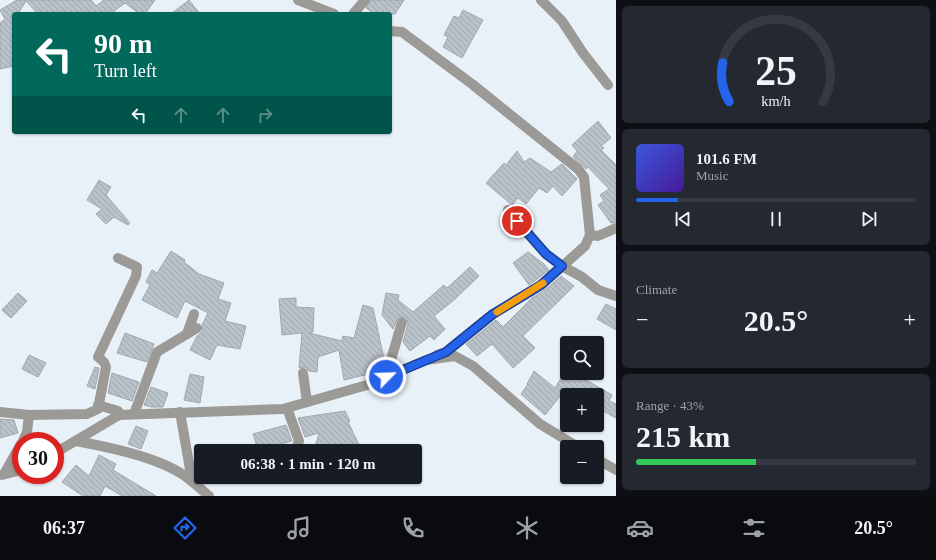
<!DOCTYPE html>
<html lang="en">
<head>
<meta charset="utf-8">
<style>
	:root { --surface:#171b24; --page:#242831; --text:#f1f3f6; --muted:#9ea1a6; --line:#363941; --accent:#2563eb }
	body { margin:0; font-family:"Times New Roman",serif; background:var(--page); color:var(--text); height:100vh; display:flex; flex-direction:column; font-size:15px; white-space:nowrap }
	* { box-sizing:border-box; margin:0 }
	p { font-size:13px; color:var(--muted) }
	.icon { flex:none; width:22px; height:22px; fill:none; stroke:currentColor; stroke-width:2; stroke-linecap:round; stroke-linejoin:round }
	.map { position:relative; flex:1; overflow:hidden }
	.side { display:flex; flex-direction:column; gap:6px; padding:6px; background:#0d0f14; width:320px }
	.side>* { flex:none }
	.banner { position:absolute; left:12px; top:12px; width:380px; height:122px; border-radius:4px; box-shadow:0 1px 3px #0004; background:#00695c; color:#fff; overflow:hidden }
	.fabs { position:absolute; left:560px; top:336px; display:grid; gap:8px }
	.fabs a { display:grid; place-items:center; width:44px; height:44px; border-radius:4px; background:var(--surface); box-shadow:0 1px 3px #0004; font-size:20px }
	.speed { position:absolute; left:12px; top:432px; display:flex; gap:8px; font-size:20px; font-weight:700; text-align:center }
	.speed>* { display:grid; place-content:center; width:52px; height:52px; border-radius:50%; background:var(--surface); box-shadow:0 1px 3px #0004; line-height:1 }
	.speed .limit { border:6px solid #d22; background:#fff; color:#111 }
	.pin { position:absolute; display:grid; place-items:center; width:34px; height:34px; color:#fff; margin:-17px; border:2px solid #fff; border-radius:50%; box-shadow:0 1px 4px #0007 }
	.me { position:absolute; width:44px; margin:-22px; rotate:66deg; stroke-linejoin:round; filter:drop-shadow(0 0 3px #0008) }
	.turn { display:flex; align-items:center; gap:14px; height:84px; padding:0 16px; font-size:18px }
	.turn .icon { width:52px; height:52px; stroke-width:2.5 }
	.turn b { display:block; font-size:28px; line-height:34px }
	.lanes { display:flex; align-items:center; height:38px; padding:0 16px; background:#0003; justify-content:center; gap:20px; direction:ltr }
	.lanes .off { opacity:.35 }
	.big { font-size:30px; font-weight:700; line-height:1.1 }
	.side .tile { flex:1; display:flex; flex-direction:column; justify-content:center; gap:6px; min-width:0; padding:0 14px; border-radius:6px; background:var(--page) }
	.side .dial { align-items:center; gap:0 }
	.dial svg { height:104px; overflow:visible; fill:none; stroke:var(--line); stroke-width:7; stroke-linecap:round; text-anchor:middle }
	.dial text { fill:var(--text); stroke:none }
	.song { display:flex; align-items:center; gap:12px }
	.cover { width:48px; height:48px; border-radius:6px; background:linear-gradient(135deg,hsl(230 70% 55%),hsl(260 70% 35%)) }
	.played { height:4px; border-radius:2px; background:linear-gradient(90deg,var(--accent) 15%,var(--line) 15%) }
	.keys { display:flex; justify-content:space-around; direction:ltr }
	.heat { display:flex; justify-content:space-between; align-items:center; font-size:22px; direction:ltr }
	.charge { height:6px; border-radius:3px; background:linear-gradient(90deg,#34c759 43%,var(--line) 0) }
	.trip { position:absolute; left:194px; top:444px; width:228px; height:40px; border-radius:4px; background:var(--surface); box-shadow:0 1px 3px #0004; font-weight:700; line-height:40px; text-align:center }
	.tab-bar { display:flex; height:64px; justify-content:space-around; align-items:center; background:#090b0e; color:var(--muted) }
	.tab-bar .icon { width:28px; height:28px }
	.tab-bar .current { color:var(--accent) }
	.tab-bar b { font-size:18px; color:var(--text) }
	main { display:flex; flex:1; min-height:0 }
	.map>svg:first-child { display:block }
</style>
</head>
<body>
<main>
<div class="map">
<svg width="616" height="496" viewBox="0 0 616 496">
	<defs>
		<pattern id="building-back-hatch" width="6" height="6" patternUnits="userSpaceOnUse"><rect width="6" height="6" fill="#bac2c9"/><path d="M-1 5l2 2M0 0l6 6M5-1l2 2" fill="none" stroke="#a0a7ad"/></pattern>
	</defs>
	<rect width="100%" height="100%" fill="#e8f0f8"/>
	<g fill="url(#building-back-hatch)" stroke="#a0a7af">
		<polygon points="17,0 91,0 96,6 104,0 155,0 145,14 140,14 125,3 110,14 38,14 26,1 18,14 14,14 14,66 0,69 0,23 5,19 0,10"/>
		<polygon points="189,0 200,14 171,14"/>
		<polygon points="371,0 404,0 395,14 375,14 366,8"/>
		<polygon points="463,10 483,20 462,58 443,47 448,37 444,35 454,16 459,18"/>
		<polygon points="598,121 611,138 601,146 604,148 601,150 616,165 616,222 611,223 598,205 604,201 600,195 609,189 588,167 586,169 573,157 577,151 572,145"/>
		<polygon points="517,151 524,162 530,158 551,172 562,164 577,179 562,196 553,186 547,193 539,188 526,204 518,198 512,205 486,183 504,163 506,165"/>
		<polygon points="99,180 111,187 106,195 130,223 128,225 114,217 106,224 96,214 102,209 87,200"/>
		<polygon points="171,251 185,260 184,262 199,274 224,283 218,299 231,303 225,321 246,326 240,349 217,345 210,360 190,350 197,336 203,331 202,325 208,313 185,301 177,318 142,300 150,285 146,282 152,270 157,273"/>
		<polygon points="528,252 544,264 549,270 529,285 513,263"/>
		<polygon points="470,267 479,276 454,300 434,316 445,329 434,340 430,336 410,351 403,342 408,324 407,318 403,316 398,317 393,329 382,315 386,293 399,295 398,300 413,312 444,285 447,288"/>
		<polygon points="561,276 574,286 523,336 535,348 513,368 492,344 477,356 466,344 496,320 503,327 532,298 545,290"/>
		<polygon points="18,293 27,301 11,318 2,310"/>
		<polygon points="296,298 296,307 314,308 313,332 309,333 342,341 343,336 354,338 363,305 373,308 384,359 381,371 344,380 339,350 318,357 317,372 309,371 305,367 299,368 302,333 282,335 279,299"/>
		<polygon points="606,304 616,309 616,330 597,319"/>
		<polygon points="125,333 154,344 147,362 117,353"/>
		<polygon points="29,355 46,363 38,377 22,369"/>
		<polygon points="95,367 99,368 95,389 87,386"/>
		<polygon points="534,371 555,388 564,373 574,373 612,395 609,401 616,404 616,418 603,411 597,421 597,395 561,395 545,415 521,394 528,384 527,384"/>
		<polygon points="112,373 139,382 132,401 108,393"/>
		<polygon points="190,374 204,377 200,403 184,400"/>
		<polygon points="151,387 168,393 163,407 151,407 144,405"/>
		<polygon points="345,411 350,421 348,422 362,451 314,451 319,433 305,437 298,418"/>
		<polygon points="0,419 14,420 18,433 0,438"/>
		<polygon points="286,425 292,441 258,450 253,434"/>
		<polygon points="136,426 148,431 141,449 128,444"/>
		<polygon points="99,455 116,464 113,470 156,496 122,496 105,486 100,496 83,496 62,482 76,465 89,476"/>
	</g>
	<g fill="none" stroke-linecap="round" stroke-linejoin="round">
		<g stroke="#9c9a96" stroke-width="10">
			<polyline points="298,0 334,14"/>
			<polyline points="541,0 562,21 583,53 608,85"/>
			<polyline points="353,14 365,0"/>
			<polyline points="390,31 402,32 472,84 578,169 584,177 590,235 585,246 541,285 493,314 446,352 437,355"/>
			<polyline points="508,210 546,254 562,266 582,277 598,290 616,296"/>
			<polyline points="590,235 598,236 616,228"/>
			<polyline points="187,334 194,314"/>
			<polyline points="303,373 307,402"/>
			<polyline points="386,377 402,322"/>
			<polyline points="98,405 118,411 118,416"/>
			<polyline points="287,408 299,441 295,451"/>
			<polyline points="0,412 29,415 27,432 23,441"/>
			<polyline points="180,412 192,481"/>
			<polyline points="134,414 157,352 197,328"/>
			<polyline points="29,415 87,414 98,409 106,367 104,362 98,357 136,276 137,267 118,258"/>
			<path d="M76,441C108,447 158,457 185,476C193,482 201,489 209,496"/>
			<polyline points="55,453 119,415 283,409 367,385 426,360 455,356 473,366 540,424 578,447"/>
			<polyline points="597,459 616,470"/>
			<polyline points="4,474 21,444"/>
			<polyline points="2,475 21,470"/>
		</g>
	</g>
	<g fill="none" stroke-linecap="round" stroke-linejoin="round">
		<g stroke="#184099" stroke-width="10">
			<polyline id="route" points="386,377 446,352 493,314 541,285 562,266 546,254 517,221"/>
		</g>
		<use href="#route" stroke="#2563eb" stroke-width="7"/>
		<polyline stroke="#f59e0b" stroke-width="7" points="497,312 543,283"/>
	</g>
</svg>
<div class="fabs">
<a><svg class="icon" aria-label="search" viewBox="0 0 24 24"><circle cx="10" cy="10" r="6"/><path d="M15 15l6 6"/></svg></a>
<a>+</a>
<a>−</a>
</div>
<div class="speed"><div class="limit">30</div></div>
<div class="pin" style="left:517px;top:221px;background:#d93025"><svg class="icon" aria-label="arrive" viewBox="0 0 24 24"><path d="M6 21V4h12l-3 4 3 4H6"/></svg></div>
<svg class="me" style="left:386px;top:377px" viewBox="-20 -20 40 40"><circle r="17" fill="#2563eb" stroke="#fff" stroke-width="3"/><path d="M0-11L8 9 0 5-8 9z" fill="#fff"/></svg>
<div class="trip">06:38 · 1 min · 120 m</div>
<div class="banner">
<div class="turn"><svg class="icon" aria-label="left" viewBox="0 0 24 24"><path d="M17 20v-9H6M10 6l-5 5 5 5"/></svg><div><b>90 m</b>Turn left</div></div>
<div class="lanes"><svg class="icon" aria-label="left" viewBox="0 0 24 24"><path d="M17 20v-9H6M10 6l-5 5 5 5"/></svg><svg class="icon off" aria-label="ahead" viewBox="0 0 24 24"><path d="M12 20V5M6 11l6-6 6 6"/></svg><svg class="icon off" aria-label="ahead" viewBox="0 0 24 24"><path d="M12 20V5M6 11l6-6 6 6"/></svg><svg class="icon off" aria-label="right" viewBox="0 0 24 24"><path d="M7 20v-9h11M14 6l5 5-5 5"/></svg></div>
</div>
</div>
<section class="side">
<div class="tile dial"><svg viewBox="0 0 100 80">
<path d="M14 69A42 42 0 1 1 86 69"/>
<path d="M14 69A42 42 0 0 1 9 39" stroke="#2563eb"/>
<text x="50" y="56" font-size="32" font-weight="700">25</text>
<text x="50" y="72" font-size="11">km/h</text>
</svg></div>
<div class="tile">
<div class="song"><i class="cover"></i><div><b>101.6 FM</b><p>Music</p></div></div>
<div class="played"></div>
<div class="keys"><svg class="icon" aria-label="previous" viewBox="0 0 24 24"><path d="M18 5L8 12l10 7zM5 5v14"/></svg><svg class="icon" aria-label="pause" viewBox="0 0 24 24"><path d="M8 5v14M16 5v14"/></svg><svg class="icon" aria-label="next" viewBox="0 0 24 24"><path d="M6 5l10 7-10 7zM19 5v14"/></svg></div>
</div>
<div class="tile"><p>Climate</p>
<div class="heat"><a>−</a><b class="big">20.5°</b><a>+</a></div>
</div>
<div class="tile"><p>Range · 43%</p><b class="big">215 km</b><div class="charge"></div></div>
</section>
</main>
<nav class="tab-bar">
<b>06:37</b>
<svg class="icon current" aria-label="directions" viewBox="0 0 24 24"><path d="M12 3l9 9-9 9-9-9zM9 14v-3h6M13 9l2 2-2 2"/></svg>
<svg class="icon" aria-label="music" viewBox="0 0 24 24"><path d="M9 18V5l10-2v13"/><circle cx="6" cy="18" r="3"/><circle cx="16" cy="16" r="3"/></svg>
<svg class="icon" aria-label="phone" viewBox="0 0 24 24"><path d="M5 4h4l2 5-3 2q2 4 5 5l2-3 5 2v4C11 20 4 13 5 4z"/></svg>
<svg class="icon" aria-label="climate" viewBox="0 0 24 24"><path d="M12 3v18M4 7l16 10M4 17L20 7"/></svg>
<svg class="icon" aria-label="car" viewBox="0 0 24 24"><path d="M5 17H2v-5l4-1 3-4h7l3 4 3 1v5h-3M9 17h6M6 11h13"/><circle cx="7" cy="17" r="2"/><circle cx="17" cy="17" r="2"/></svg>
<svg class="icon" aria-label="filters" viewBox="0 0 24 24"><path d="M4 7h16M4 17h16"/><circle cx="9" cy="7" r="2"/><circle cx="15" cy="17" r="2"/></svg>
<b>20.5°</b>
</nav>
</body>
</html>
